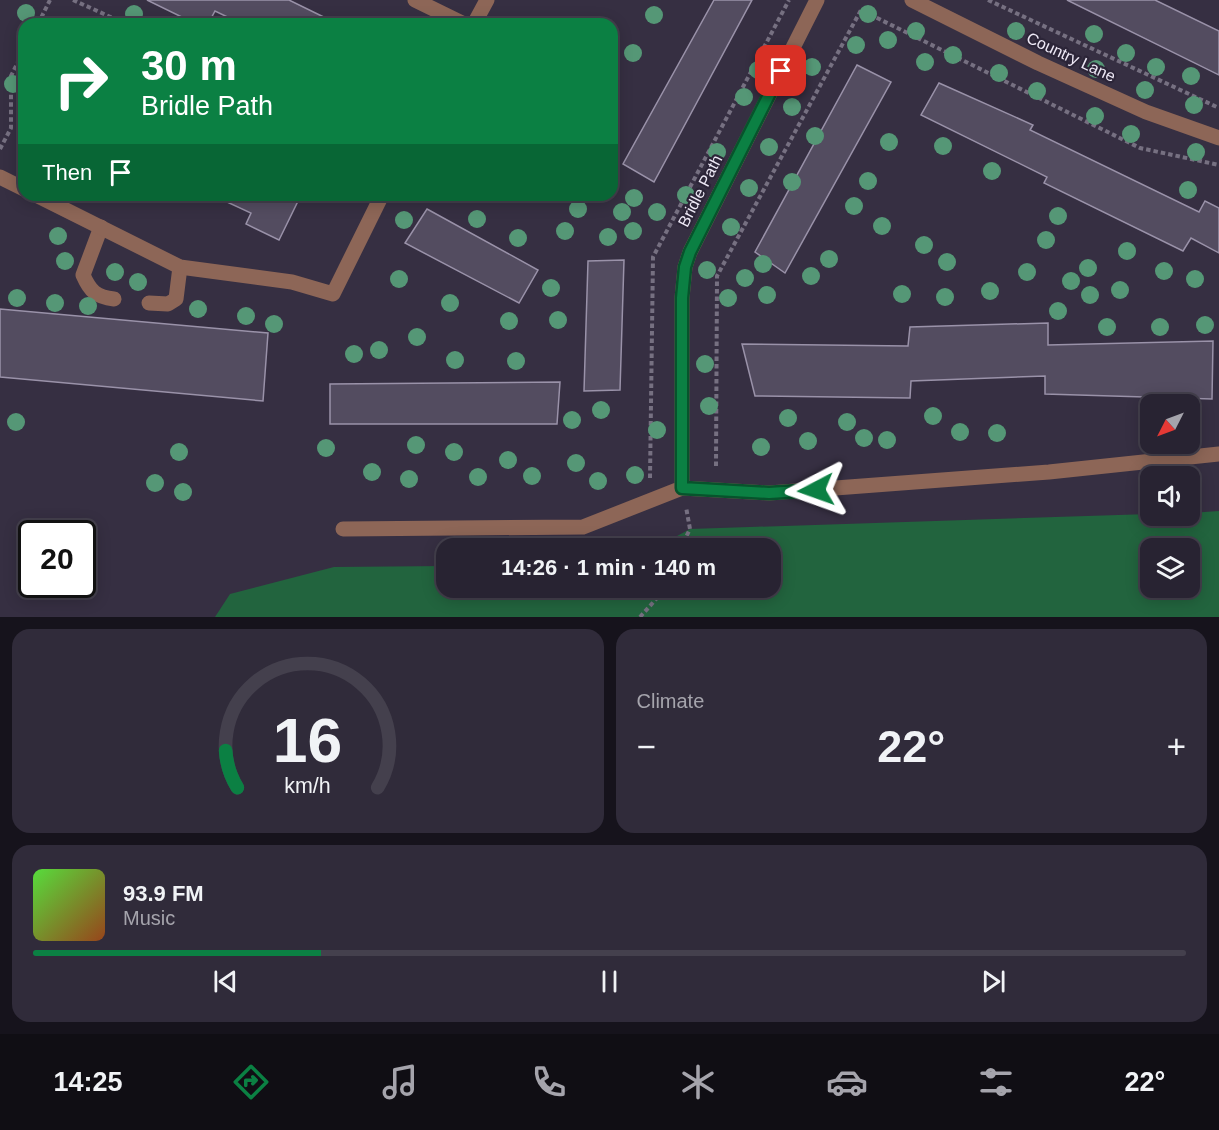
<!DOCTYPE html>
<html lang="en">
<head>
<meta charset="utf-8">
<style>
	:root { --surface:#282332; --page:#302b3a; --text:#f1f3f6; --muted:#a5a4ac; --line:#44404d; --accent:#0b8043 }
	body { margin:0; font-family:Helvetica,sans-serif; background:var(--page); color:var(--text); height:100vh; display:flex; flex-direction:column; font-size:22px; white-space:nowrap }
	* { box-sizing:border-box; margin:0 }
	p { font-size:20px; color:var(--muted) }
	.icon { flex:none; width:33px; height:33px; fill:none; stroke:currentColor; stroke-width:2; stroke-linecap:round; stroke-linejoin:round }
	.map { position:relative; height:617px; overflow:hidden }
	.side { display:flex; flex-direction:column; gap:12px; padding:12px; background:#16131c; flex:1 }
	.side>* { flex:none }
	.top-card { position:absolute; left:18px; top:18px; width:600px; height:183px; border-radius:18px; box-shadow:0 3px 15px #0003,0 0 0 2px var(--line); background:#0b8043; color:#fff; overflow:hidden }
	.needle { width:39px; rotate:228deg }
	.buttons { position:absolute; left:1140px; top:394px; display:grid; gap:12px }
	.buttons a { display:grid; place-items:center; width:60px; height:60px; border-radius:12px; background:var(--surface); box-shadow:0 3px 15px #0003,0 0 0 2px var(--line); font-size:30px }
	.speed { position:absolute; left:18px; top:520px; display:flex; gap:12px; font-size:30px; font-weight:700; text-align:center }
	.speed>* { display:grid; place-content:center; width:78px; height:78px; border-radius:50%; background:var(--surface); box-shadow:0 3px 15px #0003,0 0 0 2px var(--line); line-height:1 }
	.speed .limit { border:3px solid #111; border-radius:9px; background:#fff; color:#111 }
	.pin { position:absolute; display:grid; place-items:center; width:51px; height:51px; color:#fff; margin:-26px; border-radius:12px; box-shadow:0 3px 9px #0006 }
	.me { position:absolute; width:66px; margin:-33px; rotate:266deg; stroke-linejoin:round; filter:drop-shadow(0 0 4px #0008) }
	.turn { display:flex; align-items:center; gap:21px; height:126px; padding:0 24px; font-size:27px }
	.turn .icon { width:78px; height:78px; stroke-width:2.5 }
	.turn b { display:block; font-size:42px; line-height:51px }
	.then { display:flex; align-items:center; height:57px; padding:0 24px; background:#0003; gap:12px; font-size:22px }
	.big { font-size:45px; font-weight:700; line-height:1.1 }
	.side .tile { flex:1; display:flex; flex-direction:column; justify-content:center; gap:9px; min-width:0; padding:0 21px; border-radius:18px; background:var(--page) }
	.side .dial { align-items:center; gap:0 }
	.dial svg { height:156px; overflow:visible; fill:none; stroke:var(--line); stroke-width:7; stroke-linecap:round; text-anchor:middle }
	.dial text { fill:var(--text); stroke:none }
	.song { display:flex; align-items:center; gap:18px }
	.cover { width:72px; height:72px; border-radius:9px; background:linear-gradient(135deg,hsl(110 70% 55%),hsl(20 70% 35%)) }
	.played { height:6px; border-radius:3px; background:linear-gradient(90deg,var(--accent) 25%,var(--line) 25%) }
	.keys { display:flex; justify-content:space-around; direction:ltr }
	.heat { display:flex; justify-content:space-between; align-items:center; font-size:33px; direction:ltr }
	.side .tiles { flex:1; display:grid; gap:12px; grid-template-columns:1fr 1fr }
	.tile:last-child { grid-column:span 2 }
	.trip { position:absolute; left:436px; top:538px; width:345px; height:60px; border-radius:18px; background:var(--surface); box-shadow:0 3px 15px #0003,0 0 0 2px var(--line); font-weight:700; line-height:60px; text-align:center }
	.menu { display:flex; height:96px; justify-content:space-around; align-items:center; background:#100e14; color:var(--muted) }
	.menu .icon { width:42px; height:42px }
	.menu .active { color:var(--accent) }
	.menu b { font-size:27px; color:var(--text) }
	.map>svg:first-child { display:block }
</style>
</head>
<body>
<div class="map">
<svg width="1219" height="617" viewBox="0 0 1219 617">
	<rect width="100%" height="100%" fill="#362f42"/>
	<path fill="#22643e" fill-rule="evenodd" d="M1219,511V617H215L230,594L334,567L447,566V588H771V549H653L690,529L1150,514L1190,516V513ZM1150,549H1190V588H1150Z"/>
	<g fill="#534c60" stroke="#9a92a9" stroke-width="1.5">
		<polygon points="147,0 289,0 338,24 242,24 215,11 208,24 196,24"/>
		<polygon points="714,0 752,0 654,182 623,164"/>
		<polygon points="1067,0 1155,0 1219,31 1219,75"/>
		<polygon points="857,65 891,82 785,273 755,252"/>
		<polygon points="939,83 1033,125 1030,130 1199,212 1205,201 1219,208 1219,253 1191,238 1183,251 1044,183 1047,177 921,115"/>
		<polygon points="212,195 301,195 279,240 246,224 251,213"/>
		<polygon points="427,209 538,270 519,303 405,243"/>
		<polygon points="624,260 620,390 584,391 588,261"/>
		<polygon points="0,309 268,333 263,401 0,377"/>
		<polygon points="1048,323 1048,345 1213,341 1212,399 1045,394 1045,376 911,381 910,398 755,396 742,344 908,346 910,327"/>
		<polygon points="560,382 557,424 330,424 330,384"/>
	</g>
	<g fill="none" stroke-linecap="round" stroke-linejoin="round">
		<g stroke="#767081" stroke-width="4" stroke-dasharray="4.5 3" stroke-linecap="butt">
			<polyline points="73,0 126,24"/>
			<polyline points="988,0 1219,108"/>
			<polyline points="38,24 50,0"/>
			<polyline points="0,149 11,128 11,76 24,50"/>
			<polyline points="716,466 717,276 861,10 1140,148 1219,165"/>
			<polyline points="650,478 653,257 789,0"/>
			<polyline points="680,549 690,529 686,507"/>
			<polyline points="640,617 658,597 662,588"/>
		</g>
		<g stroke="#8d6657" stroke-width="15">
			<polyline points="415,0 464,24"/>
			<path d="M101,227L83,275C90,291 96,297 114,299"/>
			<polyline points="149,303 168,304 176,299 180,267"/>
			<polyline points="343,529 583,527 682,488 769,493 1049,472 1219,454"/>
		</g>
		<g stroke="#8d6657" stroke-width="15">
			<polyline points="912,0 1038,63 1146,112 1219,138"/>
			<polyline points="474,24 487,0"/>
			<polyline points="0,177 24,189"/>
			<polyline points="36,195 180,267 292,282 333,294 382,195"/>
			<polyline points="682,488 682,298 685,267 690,252 817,0"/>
		</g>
	</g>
	<g fill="#559776">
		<circle cx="26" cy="13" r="9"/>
		<circle cx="134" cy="14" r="9"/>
		<circle cx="868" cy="14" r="9"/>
		<circle cx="654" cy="15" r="9"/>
		<circle cx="916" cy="31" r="9"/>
		<circle cx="1016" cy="31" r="9"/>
		<circle cx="1094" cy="34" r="9"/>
		<circle cx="888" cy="40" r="9"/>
		<circle cx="856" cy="45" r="9"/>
		<circle cx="633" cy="53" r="9"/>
		<circle cx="1126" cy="53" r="9"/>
		<circle cx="953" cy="55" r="9"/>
		<circle cx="925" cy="62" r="9"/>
		<circle cx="812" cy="67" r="9"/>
		<circle cx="1156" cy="67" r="9"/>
		<circle cx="1096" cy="69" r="9"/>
		<circle cx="758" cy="70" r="9"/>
		<circle cx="999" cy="73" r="9"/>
		<circle cx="1191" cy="76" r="9"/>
		<circle cx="13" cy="84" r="9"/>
		<circle cx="1145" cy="90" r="9"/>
		<circle cx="1037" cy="91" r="9"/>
		<circle cx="744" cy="97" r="9"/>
		<circle cx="1194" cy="105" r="9"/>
		<circle cx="792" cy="107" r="9"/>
		<circle cx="1095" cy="116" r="9"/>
		<circle cx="1131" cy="134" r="9"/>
		<circle cx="815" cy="136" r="9"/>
		<circle cx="889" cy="142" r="9"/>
		<circle cx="943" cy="146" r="9"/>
		<circle cx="769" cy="147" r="9"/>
		<circle cx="717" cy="152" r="9"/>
		<circle cx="1196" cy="152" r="9"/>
		<circle cx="992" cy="171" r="9"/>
		<circle cx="868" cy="181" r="9"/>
		<circle cx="792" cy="182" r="9"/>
		<circle cx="749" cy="188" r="9"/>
		<circle cx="1188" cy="190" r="9"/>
		<circle cx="686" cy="195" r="9"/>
		<circle cx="634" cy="198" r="9"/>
		<circle cx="854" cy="206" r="9"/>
		<circle cx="578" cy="209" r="9"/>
		<circle cx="622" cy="212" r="9"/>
		<circle cx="657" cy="212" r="9"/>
		<circle cx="1058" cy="216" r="9"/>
		<circle cx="477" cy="219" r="9"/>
		<circle cx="404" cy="220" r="9"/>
		<circle cx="882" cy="226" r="9"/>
		<circle cx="731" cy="227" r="9"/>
		<circle cx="565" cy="231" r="9"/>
		<circle cx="633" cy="231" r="9"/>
		<circle cx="58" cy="236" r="9"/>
		<circle cx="608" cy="237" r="9"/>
		<circle cx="518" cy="238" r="9"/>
		<circle cx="1046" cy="240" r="9"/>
		<circle cx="924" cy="245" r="9"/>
		<circle cx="1127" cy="251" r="9"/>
		<circle cx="829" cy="259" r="9"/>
		<circle cx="65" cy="261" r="9"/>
		<circle cx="947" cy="262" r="9"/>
		<circle cx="763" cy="264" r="9"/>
		<circle cx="1088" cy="268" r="9"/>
		<circle cx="707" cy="270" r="9"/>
		<circle cx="1164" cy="271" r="9"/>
		<circle cx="115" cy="272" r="9"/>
		<circle cx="1027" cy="272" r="9"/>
		<circle cx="811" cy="276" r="9"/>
		<circle cx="745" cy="278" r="9"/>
		<circle cx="399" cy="279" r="9"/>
		<circle cx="1195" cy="279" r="9"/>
		<circle cx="1071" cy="281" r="9"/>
		<circle cx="138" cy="282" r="9"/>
		<circle cx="551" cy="288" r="9"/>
		<circle cx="1120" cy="290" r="9"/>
		<circle cx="990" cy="291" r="9"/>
		<circle cx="902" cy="294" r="9"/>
		<circle cx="767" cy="295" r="9"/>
		<circle cx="1090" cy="295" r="9"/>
		<circle cx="945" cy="297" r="9"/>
		<circle cx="17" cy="298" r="9"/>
		<circle cx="728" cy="298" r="9"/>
		<circle cx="55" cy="303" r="9"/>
		<circle cx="450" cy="303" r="9"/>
		<circle cx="88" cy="306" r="9"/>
		<circle cx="198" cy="309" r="9"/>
		<circle cx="1058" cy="311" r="9"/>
		<circle cx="246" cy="316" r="9"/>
		<circle cx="558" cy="320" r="9"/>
		<circle cx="509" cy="321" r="9"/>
		<circle cx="274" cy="324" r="9"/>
		<circle cx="1205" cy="325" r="9"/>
		<circle cx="1107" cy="327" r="9"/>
		<circle cx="1160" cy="327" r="9"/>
		<circle cx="417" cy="337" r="9"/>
		<circle cx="379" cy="350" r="9"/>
		<circle cx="354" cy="354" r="9"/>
		<circle cx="455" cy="360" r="9"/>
		<circle cx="516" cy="361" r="9"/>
		<circle cx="705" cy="364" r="9"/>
		<circle cx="709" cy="406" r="9"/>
		<circle cx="601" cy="410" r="9"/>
		<circle cx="933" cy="416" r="9"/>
		<circle cx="788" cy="418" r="9"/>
		<circle cx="572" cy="420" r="9"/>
		<circle cx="16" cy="422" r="9"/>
		<circle cx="847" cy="422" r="9"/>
		<circle cx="657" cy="430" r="9"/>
		<circle cx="960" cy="432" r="9"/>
		<circle cx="997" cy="433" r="9"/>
		<circle cx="864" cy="438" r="9"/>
		<circle cx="887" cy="440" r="9"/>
		<circle cx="808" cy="441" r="9"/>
		<circle cx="416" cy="445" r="9"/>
		<circle cx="761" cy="447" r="9"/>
		<circle cx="326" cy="448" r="9"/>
		<circle cx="179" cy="452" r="9"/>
		<circle cx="454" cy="452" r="9"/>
		<circle cx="508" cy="460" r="9"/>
		<circle cx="576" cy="463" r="9"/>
		<circle cx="372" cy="472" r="9"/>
		<circle cx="635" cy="475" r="9"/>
		<circle cx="532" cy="476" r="9"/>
		<circle cx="478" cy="477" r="9"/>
		<circle cx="409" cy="479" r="9"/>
		<circle cx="598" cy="481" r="9"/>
		<circle cx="155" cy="483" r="9"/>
		<circle cx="183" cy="492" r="9"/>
	</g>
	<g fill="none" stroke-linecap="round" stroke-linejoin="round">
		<g stroke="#07532c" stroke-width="15">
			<polyline id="route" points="781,71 690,252 685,267 682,298 682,488 769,493 816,490"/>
		</g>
		<use href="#route" stroke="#0b8043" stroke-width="10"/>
	</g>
	<g text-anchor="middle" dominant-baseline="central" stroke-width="4.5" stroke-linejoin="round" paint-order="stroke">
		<g font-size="16" fill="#eee9f6" stroke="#2c2538">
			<text transform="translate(1071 57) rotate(25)">Country Lane</text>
			<text transform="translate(700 191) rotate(-63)">Bridle Path</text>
		</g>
	</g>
</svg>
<div class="buttons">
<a><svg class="needle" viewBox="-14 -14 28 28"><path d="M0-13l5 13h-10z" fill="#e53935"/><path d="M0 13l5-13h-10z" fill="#a5a4ac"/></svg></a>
<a><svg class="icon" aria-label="sound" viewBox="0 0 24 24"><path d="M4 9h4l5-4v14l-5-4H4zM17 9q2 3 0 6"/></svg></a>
<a><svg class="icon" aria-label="layers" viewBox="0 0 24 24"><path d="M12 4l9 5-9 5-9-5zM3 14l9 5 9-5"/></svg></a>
</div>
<div class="speed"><div class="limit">20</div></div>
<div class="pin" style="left:781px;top:71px;background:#d93025"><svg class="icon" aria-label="arrive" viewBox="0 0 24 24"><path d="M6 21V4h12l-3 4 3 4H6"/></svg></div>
<svg class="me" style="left:816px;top:490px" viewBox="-20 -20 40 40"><path d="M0-17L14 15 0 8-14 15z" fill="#0b8043" stroke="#fff" stroke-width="4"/></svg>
<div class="trip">14:26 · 1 min · 140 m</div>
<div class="top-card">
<div class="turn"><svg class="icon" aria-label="right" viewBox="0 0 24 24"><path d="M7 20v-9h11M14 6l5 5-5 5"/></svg><div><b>30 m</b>Bridle Path</div></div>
<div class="then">Then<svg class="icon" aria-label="arrive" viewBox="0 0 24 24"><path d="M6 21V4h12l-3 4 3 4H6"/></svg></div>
</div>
</div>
<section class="side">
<div class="tiles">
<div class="tile dial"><svg viewBox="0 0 100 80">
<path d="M14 69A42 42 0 1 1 86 69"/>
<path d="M14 69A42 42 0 0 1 8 50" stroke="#0b8043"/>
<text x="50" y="56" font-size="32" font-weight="700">16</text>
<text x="50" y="72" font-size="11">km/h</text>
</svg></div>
<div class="tile"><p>Climate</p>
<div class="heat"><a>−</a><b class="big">22°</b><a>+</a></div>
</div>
<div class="tile">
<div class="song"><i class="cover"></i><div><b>93.9 FM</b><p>Music</p></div></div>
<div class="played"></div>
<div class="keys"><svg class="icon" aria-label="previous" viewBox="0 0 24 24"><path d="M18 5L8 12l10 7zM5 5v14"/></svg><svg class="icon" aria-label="pause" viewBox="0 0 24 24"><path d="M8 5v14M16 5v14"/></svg><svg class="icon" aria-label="next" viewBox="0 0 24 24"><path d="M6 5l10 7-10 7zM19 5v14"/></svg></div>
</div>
</div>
</section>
<nav class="menu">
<b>14:25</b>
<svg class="icon active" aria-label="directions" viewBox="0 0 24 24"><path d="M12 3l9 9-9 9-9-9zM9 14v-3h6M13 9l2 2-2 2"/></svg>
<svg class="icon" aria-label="music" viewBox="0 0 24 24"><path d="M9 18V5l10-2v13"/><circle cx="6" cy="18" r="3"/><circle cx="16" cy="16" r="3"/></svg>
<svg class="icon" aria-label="phone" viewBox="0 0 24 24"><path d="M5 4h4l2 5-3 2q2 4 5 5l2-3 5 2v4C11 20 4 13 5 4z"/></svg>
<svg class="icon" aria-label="climate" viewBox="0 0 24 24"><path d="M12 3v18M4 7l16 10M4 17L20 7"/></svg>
<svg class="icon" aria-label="car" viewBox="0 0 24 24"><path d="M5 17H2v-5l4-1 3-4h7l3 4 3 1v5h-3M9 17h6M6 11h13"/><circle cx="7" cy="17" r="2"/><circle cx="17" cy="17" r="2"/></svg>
<svg class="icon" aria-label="filters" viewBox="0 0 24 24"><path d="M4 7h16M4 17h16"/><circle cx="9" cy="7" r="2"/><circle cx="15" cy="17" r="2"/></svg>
<b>22°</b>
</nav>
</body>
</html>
